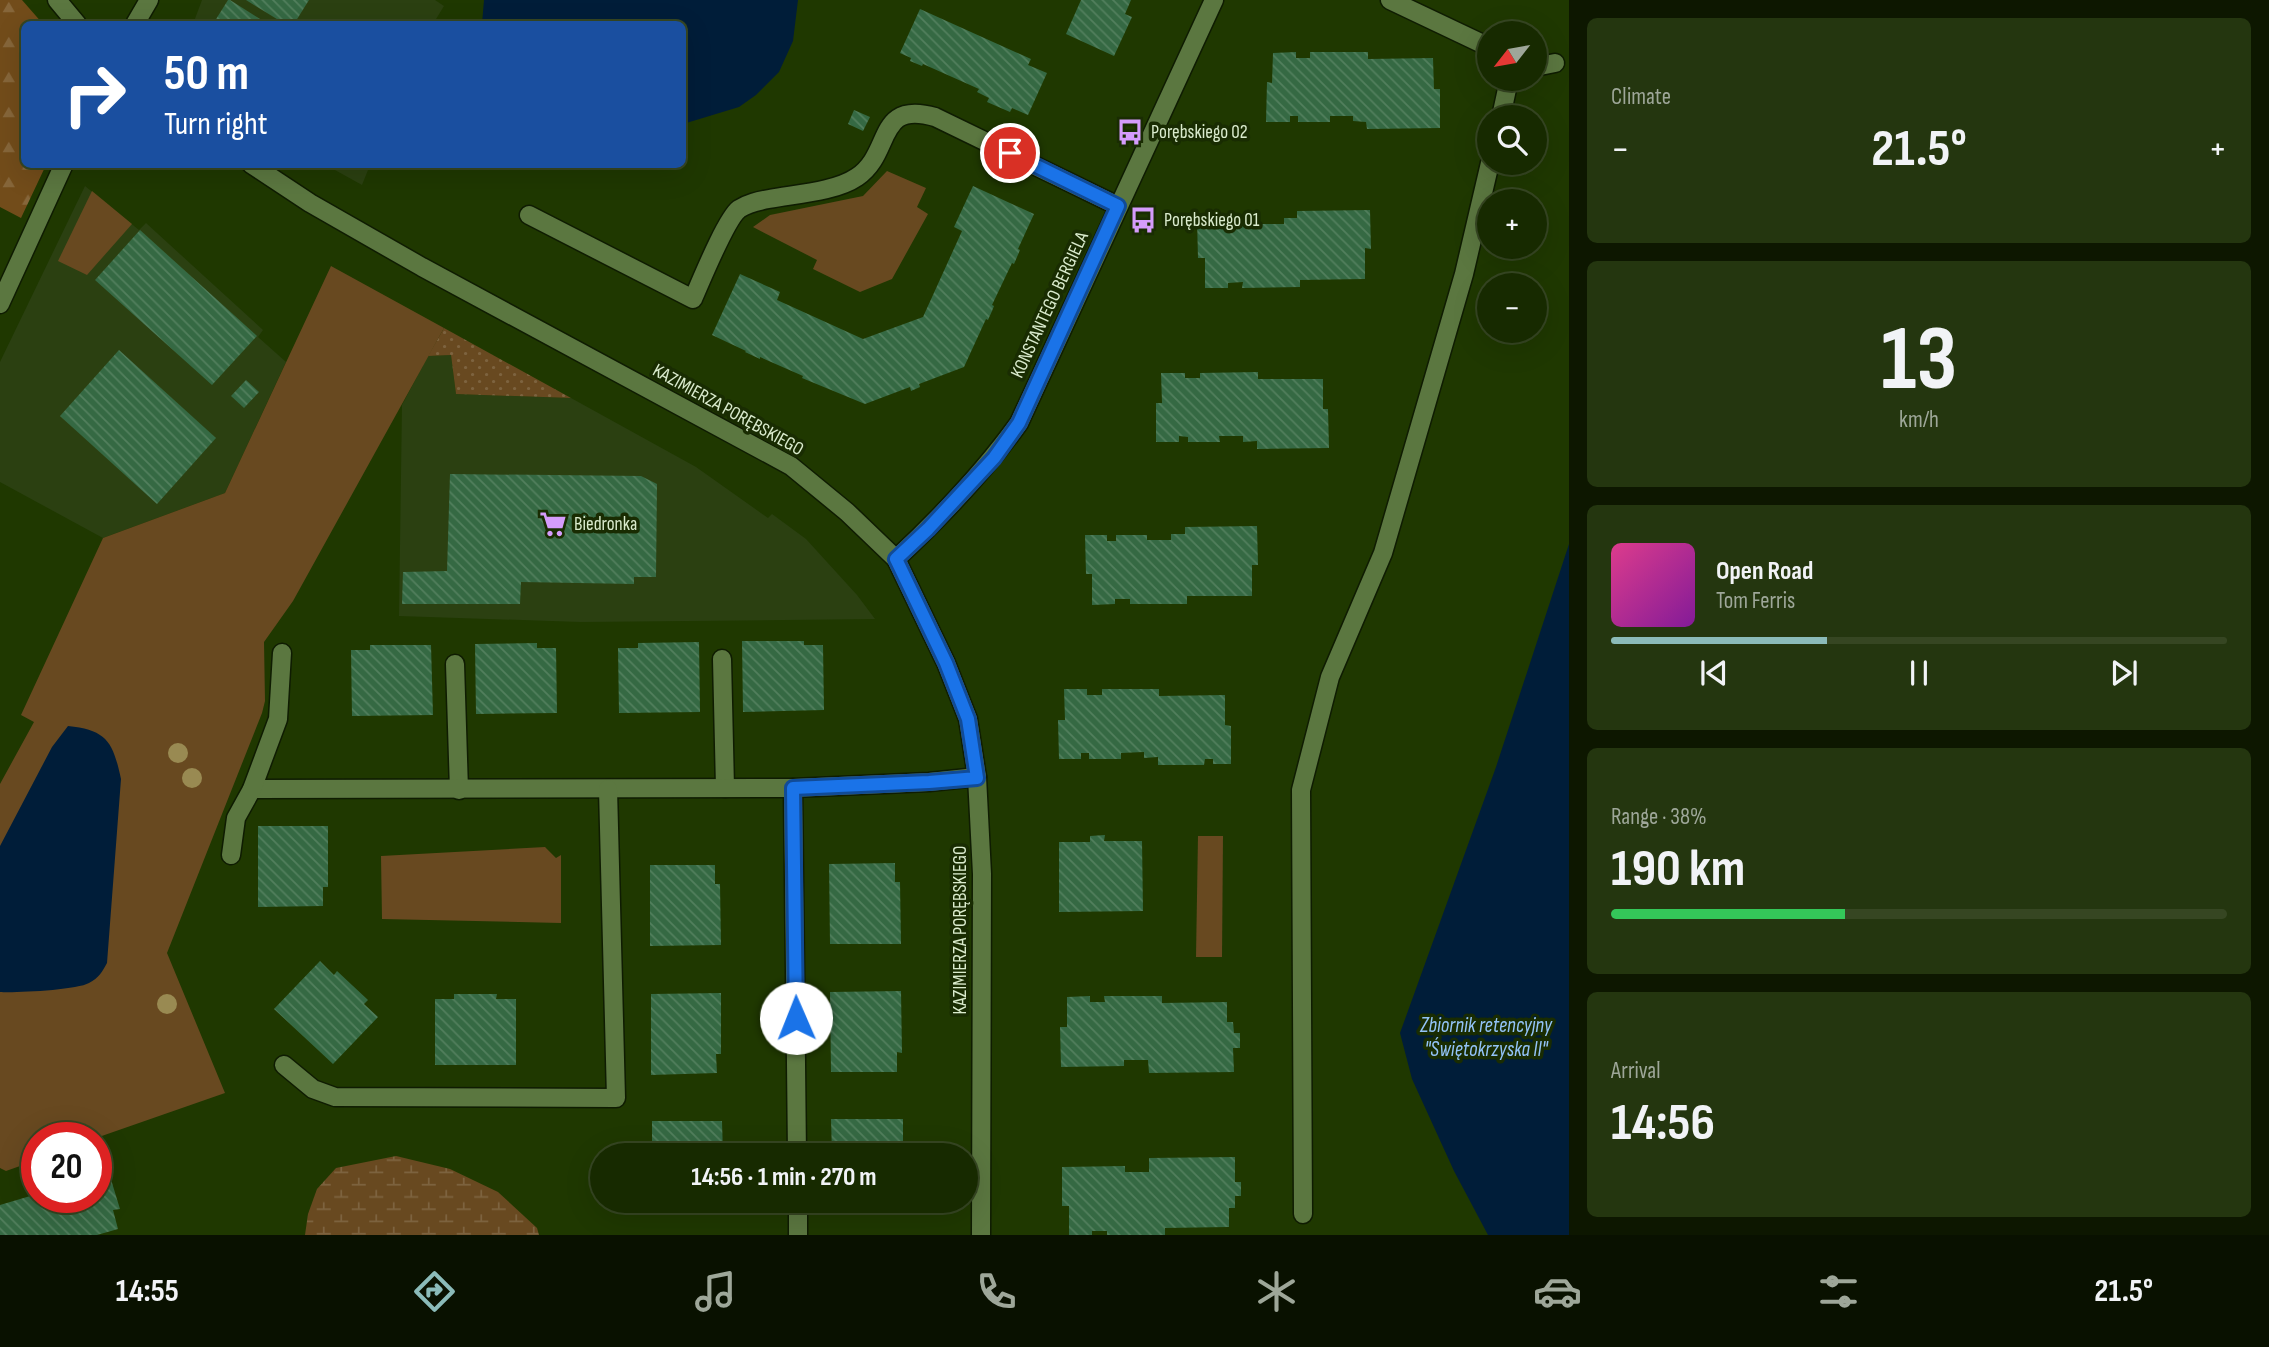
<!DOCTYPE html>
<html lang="en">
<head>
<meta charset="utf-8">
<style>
	:root { --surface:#172a00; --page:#24360f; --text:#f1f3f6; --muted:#9ea799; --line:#364622; --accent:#8bbbb9 }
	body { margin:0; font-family:"Sofia Sans Condensed",sans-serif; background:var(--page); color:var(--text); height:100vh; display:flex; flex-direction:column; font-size:26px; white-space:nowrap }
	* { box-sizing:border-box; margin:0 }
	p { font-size:23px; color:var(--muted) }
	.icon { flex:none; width:38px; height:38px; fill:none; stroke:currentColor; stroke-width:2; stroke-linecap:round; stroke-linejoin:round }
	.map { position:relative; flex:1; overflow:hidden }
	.drawer { display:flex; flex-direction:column; gap:18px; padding:18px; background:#0d1700; width:700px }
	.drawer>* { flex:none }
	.hud { position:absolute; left:21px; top:21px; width:665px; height:147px; border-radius:10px; box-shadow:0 7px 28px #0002,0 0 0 2px var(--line); background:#1a4fa0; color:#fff; overflow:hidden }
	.needle { width:46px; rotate:239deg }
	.fabs { position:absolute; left:1477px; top:21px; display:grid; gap:14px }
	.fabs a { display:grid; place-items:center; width:70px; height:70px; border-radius:50%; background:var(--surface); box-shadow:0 7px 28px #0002,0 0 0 2px var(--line); font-size:35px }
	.speed { position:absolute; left:21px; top:1122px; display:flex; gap:14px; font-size:35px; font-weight:700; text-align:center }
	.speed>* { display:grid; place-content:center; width:91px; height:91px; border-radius:50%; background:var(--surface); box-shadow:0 7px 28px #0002,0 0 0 2px var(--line); line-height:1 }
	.speed .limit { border:10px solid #d22; background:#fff; color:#111 }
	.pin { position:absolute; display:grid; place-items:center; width:60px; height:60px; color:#fff; margin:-30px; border:4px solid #fff; border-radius:50%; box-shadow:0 2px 7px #0007 }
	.me { position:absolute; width:77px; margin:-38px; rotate:359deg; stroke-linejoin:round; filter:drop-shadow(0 0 5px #0008) }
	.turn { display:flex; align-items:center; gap:24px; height:147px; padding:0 28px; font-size:32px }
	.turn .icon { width:91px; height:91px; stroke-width:2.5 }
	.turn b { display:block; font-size:49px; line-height:60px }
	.big { font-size:52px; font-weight:700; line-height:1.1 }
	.drawer .card { flex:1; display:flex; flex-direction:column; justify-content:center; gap:10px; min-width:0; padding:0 24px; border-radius:10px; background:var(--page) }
	.drawer .dial { align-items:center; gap:0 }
	.dial b { font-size:91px; line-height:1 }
	.song { display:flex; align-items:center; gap:21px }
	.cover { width:84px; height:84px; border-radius:10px; background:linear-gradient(135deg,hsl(330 70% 55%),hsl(290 70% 35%)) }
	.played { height:7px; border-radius:4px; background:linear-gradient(90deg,var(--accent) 35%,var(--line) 35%) }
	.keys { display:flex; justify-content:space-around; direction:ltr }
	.heat { display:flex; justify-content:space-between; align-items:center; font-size:38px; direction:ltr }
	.charge { height:10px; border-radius:5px; background:linear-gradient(90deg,#34c759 38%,var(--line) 0) }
	.trip { position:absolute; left:590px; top:1143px; width:388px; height:70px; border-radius:35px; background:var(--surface); box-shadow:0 7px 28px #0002,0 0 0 2px var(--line); font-weight:700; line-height:70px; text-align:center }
	.tabs { display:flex; height:112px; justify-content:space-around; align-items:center; background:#091100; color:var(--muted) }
	.tabs .icon { width:49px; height:49px }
	.tabs .on { color:var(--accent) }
	.tabs b { font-size:32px; color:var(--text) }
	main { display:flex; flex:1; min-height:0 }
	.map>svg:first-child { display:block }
</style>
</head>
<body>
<main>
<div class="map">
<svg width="1569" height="1235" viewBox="0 0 1569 1235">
	<defs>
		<pattern id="grass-dots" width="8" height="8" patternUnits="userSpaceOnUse" patternTransform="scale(1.75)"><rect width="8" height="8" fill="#684920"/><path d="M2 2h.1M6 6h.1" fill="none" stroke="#7d633f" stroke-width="1.8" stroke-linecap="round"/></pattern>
		<pattern id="forest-firs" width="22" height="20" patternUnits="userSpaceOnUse" patternTransform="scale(1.75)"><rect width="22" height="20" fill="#724c1a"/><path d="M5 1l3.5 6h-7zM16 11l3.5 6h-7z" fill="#86663a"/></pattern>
		<pattern id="wetland-marsh" width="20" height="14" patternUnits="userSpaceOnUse" patternTransform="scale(1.75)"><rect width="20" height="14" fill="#684920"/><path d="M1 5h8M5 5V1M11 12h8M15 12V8" fill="none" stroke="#7d633f"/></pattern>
		<pattern id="building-back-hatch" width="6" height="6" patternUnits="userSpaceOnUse" patternTransform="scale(1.75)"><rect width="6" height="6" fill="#356943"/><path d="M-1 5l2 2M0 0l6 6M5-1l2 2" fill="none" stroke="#527f5d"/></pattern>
	</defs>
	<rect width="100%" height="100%" fill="#1f3800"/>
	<g fill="#2b4011">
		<polygon points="202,0 435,0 444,6 433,24 193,24"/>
		<polygon points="326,165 370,165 362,185"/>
		<polygon points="85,186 139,230 146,223 263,330 258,337 286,362 225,493 103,538 0,482 0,362"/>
		<polygon points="451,355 456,394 571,398 696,467 768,518 772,514 806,539 857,595 875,619 581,622 399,616 402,405 428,356"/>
	</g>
	<polygon fill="url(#grass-dots)" points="444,328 571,398 456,394 451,355 428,356"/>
	<polygon fill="url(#forest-firs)" points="0,0 22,0 43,24 24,24 24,164 46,165 21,218 0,207"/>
	<polygon fill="url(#wetland-marsh)" points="396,1156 450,1169 498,1192 537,1228 539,1235 305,1235 308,1214 317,1189 336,1168"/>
	<g fill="#684920">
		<polygon points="887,171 926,188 917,207 928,214 892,279 860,292 813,269 817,260 753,227 770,215 863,196"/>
		<polygon points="92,191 132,224 87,275 58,261"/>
		<polygon points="331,266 444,328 293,601 264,642 265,701 262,713 167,953 225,1093 96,1138 37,1138 37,1160 6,1171 0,1168 0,784 34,722 21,715 103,538 225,493"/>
		<polygon points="1198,836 1223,836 1222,957 1196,957"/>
		<polygon points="545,847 556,858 561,855 561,923 382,919 381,856"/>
	</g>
	<g fill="#001d39">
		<polygon points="484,0 798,0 793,41 779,72 756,95 739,107 683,124 682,24 482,24"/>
		<polygon points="1569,544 1569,1235 1488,1235 1454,1171 1412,1079 1400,1033 1496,767"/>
		<path d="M68,726C107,730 113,742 121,779L107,963C102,972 99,978 89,983C77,990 15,993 0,992V846L52,747Z"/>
	</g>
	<g fill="url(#building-back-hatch)">
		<polygon points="228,0 230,0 268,24 213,24"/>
		<polygon points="246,0 309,0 294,24 285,24"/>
		<polygon points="1081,0 1131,0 1125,14 1132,17 1114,56 1066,34"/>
		<polygon points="920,9 1031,59 1028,65 1047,73 1028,115 1012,108 1010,112 987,102 989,98 977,92 979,89 923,64 922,66 910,61 911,58 900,53"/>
		<polygon points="1296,52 1296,58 1310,58 1310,52 1368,52 1368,59 1433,58 1434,89 1440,89 1440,128 1367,129 1366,122 1353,121 1353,116 1330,116 1330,122 1298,122 1298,116 1290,116 1290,122 1266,122 1267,82 1272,83 1273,53"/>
		<polygon points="854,110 870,117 863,131 848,124"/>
		<polygon points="973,186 1034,214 1018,249 1020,250 1014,264 1012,263 992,305 994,306 992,311 988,320 986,319 964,367 919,384 920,387 911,391 910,387 865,404 802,378 803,376 760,357 760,359 745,352 746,351 712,335 740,274 780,292 777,300 863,339 923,317 962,231 954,227"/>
		<polygon points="1370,210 1371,249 1365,248 1365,279 1300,280 1300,287 1242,288 1243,282 1228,283 1228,288 1205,288 1205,258 1198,258 1197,219 1220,218 1220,224 1229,224 1229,218 1260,218 1260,224 1284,224 1284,218 1297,218 1297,211"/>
		<polygon points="140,230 257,336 212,385 95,280"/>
		<polygon points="119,350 216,438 157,504 60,416"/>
		<polygon points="1258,372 1258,379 1323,379 1323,409 1328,409 1329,448 1257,449 1257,441 1243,442 1243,436 1219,436 1220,442 1188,442 1188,437 1179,436 1179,442 1156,442 1156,403 1162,403 1161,373 1185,373 1185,378 1200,378 1200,373"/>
		<polygon points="246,380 259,392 244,408 231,396"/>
		<polygon points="450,474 641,476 657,484 656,577 634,577 634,584 521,582 520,604 402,604 403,572 447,571"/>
		<polygon points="1257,526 1258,565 1252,565 1252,596 1187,596 1187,604 1130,604 1130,599 1115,599 1115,604 1092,605 1092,574 1086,574 1085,535 1107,535 1107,541 1116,541 1116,535 1147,535 1147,540 1171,540 1171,534 1185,534 1185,527"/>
		<polygon points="742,641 804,641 804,645 823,645 824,710 743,712"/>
		<polygon points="699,642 700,712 619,713 618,648 638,648 638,643"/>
		<polygon points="537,643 537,648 556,648 557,713 476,714 475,644"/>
		<polygon points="370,645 431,645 433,715 352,716 351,650 370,650"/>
		<polygon points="1064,689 1087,689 1087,695 1102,695 1102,689 1159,689 1159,696 1225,695 1225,725 1231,726 1231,764 1213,764 1213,759 1205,759 1204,765 1158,765 1158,757 1144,758 1144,752 1121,753 1121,759 1089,759 1089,753 1081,753 1081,759 1059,759 1058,720 1065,720"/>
		<polygon points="258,826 328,826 328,887 323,887 323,906 258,907"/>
		<polygon points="1105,835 1104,841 1142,841 1143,911 1059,912 1059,842 1090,842 1090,836"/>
		<polygon points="895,863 895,882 900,882 901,944 830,944 829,864"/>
		<polygon points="650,865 715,865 715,884 720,884 721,945 650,946"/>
		<polygon points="320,961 334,975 337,971 368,1000 364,1004 378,1017 333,1064 274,1009"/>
		<polygon points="901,991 902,1053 897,1052 897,1072 831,1072 830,992"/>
		<polygon points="721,993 721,1054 716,1054 717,1073 651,1075 651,994"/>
		<polygon points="454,994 497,994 496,999 516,999 516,1065 435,1065 435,999 454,999"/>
		<polygon points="1090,996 1090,1002 1105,1002 1104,996 1162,996 1162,1003 1227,1002 1227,1022 1233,1022 1234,1033 1240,1033 1240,1048 1233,1048 1234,1072 1149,1073 1148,1060 1124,1060 1124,1066 1061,1067 1060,1027 1067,1027 1067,997"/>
		<polygon points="831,1119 903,1119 903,1155 832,1155"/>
		<polygon points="652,1121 722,1121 723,1155 652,1155"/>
		<polygon points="1235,1157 1235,1182 1241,1182 1241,1196 1235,1196 1235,1208 1229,1208 1229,1227 1165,1228 1165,1235 1107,1235 1107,1231 1092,1231 1092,1235 1069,1235 1069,1206 1062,1206 1062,1167 1125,1166 1125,1172 1149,1172 1149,1158"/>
		<polygon points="109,1173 120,1209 113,1210 118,1229 97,1235 0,1235 0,1205 37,1194 37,1197 96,1197 96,1176"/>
	</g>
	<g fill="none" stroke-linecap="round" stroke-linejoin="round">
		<g stroke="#0f1c02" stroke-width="21">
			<g id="minor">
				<polyline points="57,0 77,24"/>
				<polyline points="1390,0 1489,47"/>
				<polyline points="135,24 149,0"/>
				<polyline points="1535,67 1555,63"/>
				<polyline points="1501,117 1507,89 1506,79"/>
				<polyline points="251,164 310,203 422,267 791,466 847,512 896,559 946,663 968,719 977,777 982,874 981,1235"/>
				<path d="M529,215L693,299C701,281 726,219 739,209C748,203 758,201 769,199C795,194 835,192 857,177C893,153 875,100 935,117L1118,206"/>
				<polyline points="0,304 64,164"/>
				<path d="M896,559C941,517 983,473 1019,423L1214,0"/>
				<polyline points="722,659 725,788"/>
				<polyline points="455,664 459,790"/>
				<polyline points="793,788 797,1155"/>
				<polyline points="252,789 793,788 929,782 977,777"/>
				<polyline points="231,855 236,818 252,789 278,719 282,653"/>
				<polyline points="284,1065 313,1089 335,1097 616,1098 608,789"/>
				<polyline points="798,1200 798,1235"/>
				<polyline points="1303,1214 1301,790 1330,677 1383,553 1464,274 1490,163"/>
			</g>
		</g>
		<use href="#minor" stroke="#5b7740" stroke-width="18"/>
	</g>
	<g fill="#998a52">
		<circle cx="178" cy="753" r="10"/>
		<circle cx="192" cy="778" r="10"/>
		<circle cx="167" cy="1004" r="10"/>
	</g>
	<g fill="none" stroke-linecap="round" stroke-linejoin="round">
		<g stroke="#114b97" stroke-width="18">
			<polyline id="route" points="796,1018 793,788 929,782 977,778 968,719 946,663 896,559 928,529 994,458 1019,423 1118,206 1010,153"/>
		</g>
		<use href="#route" stroke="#1a73e8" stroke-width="12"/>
	</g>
	<defs>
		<g id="bus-bare" transform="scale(2.1)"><path d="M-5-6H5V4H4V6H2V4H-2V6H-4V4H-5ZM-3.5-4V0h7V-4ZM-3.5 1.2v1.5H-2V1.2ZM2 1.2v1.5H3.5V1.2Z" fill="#d59cfb" stroke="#192c02" stroke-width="2.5" paint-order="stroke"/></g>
		<g id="supermarket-bare" transform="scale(2.1)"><path d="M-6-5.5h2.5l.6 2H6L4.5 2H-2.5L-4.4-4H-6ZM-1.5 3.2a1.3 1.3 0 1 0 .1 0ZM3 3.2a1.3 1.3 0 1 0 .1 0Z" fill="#d59cfb" stroke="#192c02" stroke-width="2.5" paint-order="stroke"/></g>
	</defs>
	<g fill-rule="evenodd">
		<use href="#bus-bare" x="1130" y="132"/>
		<use href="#bus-bare" x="1143" y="220"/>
		<use href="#supermarket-bare" x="553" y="524"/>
	</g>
	<g text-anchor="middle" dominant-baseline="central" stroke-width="7" stroke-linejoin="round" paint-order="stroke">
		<g font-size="19" fill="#daebcd" stroke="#192c02" text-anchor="start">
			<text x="1151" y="132">Porębskiego 02</text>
			<text x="1164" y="220">Porębskiego 01</text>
			<text x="574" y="524">Biedronka</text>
		</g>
		<g font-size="19" fill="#daebcd" stroke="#192c02">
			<text transform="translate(1050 305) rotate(-65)">KONSTANTEGO BERGIELA</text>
			<text transform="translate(728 410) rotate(29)">KAZIMIERZA PORĘBSKIEGO</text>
			<text transform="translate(960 930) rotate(-90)">KAZIMIERZA PORĘBSKIEGO</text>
		</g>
		<g font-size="21" font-style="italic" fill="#93c3f7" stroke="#192c02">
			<text x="1486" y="1025">Zbiornik retencyjny<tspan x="1486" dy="24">"Świętokrzyska II"</tspan></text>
		</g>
	</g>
</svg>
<div class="fabs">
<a><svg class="needle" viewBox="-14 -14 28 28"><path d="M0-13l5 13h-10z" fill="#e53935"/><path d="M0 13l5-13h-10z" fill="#9ea799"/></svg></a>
<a><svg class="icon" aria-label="search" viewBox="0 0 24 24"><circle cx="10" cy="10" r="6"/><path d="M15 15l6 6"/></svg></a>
<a>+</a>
<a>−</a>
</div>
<div class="speed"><div class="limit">20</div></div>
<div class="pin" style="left:1010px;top:153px;background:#d93025"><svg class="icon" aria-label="arrive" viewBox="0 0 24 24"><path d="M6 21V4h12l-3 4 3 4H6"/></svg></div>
<svg class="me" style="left:796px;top:1018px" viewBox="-20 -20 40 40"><circle r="19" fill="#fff"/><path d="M0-13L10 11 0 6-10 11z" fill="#1a73e8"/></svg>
<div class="trip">14:56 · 1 min · 270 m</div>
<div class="hud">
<div class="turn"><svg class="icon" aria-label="right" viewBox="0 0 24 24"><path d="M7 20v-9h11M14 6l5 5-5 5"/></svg><div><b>50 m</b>Turn right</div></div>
</div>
</div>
<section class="drawer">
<div class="card"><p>Climate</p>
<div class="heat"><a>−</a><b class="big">21.5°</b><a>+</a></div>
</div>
<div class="card dial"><b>13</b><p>km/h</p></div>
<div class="card">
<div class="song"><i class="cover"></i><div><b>Open Road</b><p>Tom Ferris</p></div></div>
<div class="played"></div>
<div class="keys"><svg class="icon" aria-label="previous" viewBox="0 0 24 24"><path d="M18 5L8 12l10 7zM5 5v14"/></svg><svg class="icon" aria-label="pause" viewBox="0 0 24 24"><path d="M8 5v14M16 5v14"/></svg><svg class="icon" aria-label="next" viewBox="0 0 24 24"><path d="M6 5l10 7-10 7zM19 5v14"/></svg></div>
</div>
<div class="card"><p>Range · 38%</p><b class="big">190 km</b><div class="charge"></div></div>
<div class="card"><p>Arrival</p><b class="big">14:56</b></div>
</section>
</main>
<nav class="tabs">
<b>14:55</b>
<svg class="icon on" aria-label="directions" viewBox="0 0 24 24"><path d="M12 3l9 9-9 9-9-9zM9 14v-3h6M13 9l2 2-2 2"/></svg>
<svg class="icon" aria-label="music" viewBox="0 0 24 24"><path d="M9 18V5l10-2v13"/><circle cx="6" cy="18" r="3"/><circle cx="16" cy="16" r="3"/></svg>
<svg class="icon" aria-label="phone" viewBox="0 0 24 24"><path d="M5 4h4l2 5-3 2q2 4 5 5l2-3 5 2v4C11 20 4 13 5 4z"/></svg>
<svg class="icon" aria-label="climate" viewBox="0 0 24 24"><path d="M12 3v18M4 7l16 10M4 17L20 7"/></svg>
<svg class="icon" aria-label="car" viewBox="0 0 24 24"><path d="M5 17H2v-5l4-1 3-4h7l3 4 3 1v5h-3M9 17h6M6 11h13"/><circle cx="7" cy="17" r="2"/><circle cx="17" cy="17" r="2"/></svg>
<svg class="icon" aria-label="filters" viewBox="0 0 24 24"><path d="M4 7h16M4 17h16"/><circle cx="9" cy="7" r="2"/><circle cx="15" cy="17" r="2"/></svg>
<b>21.5°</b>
</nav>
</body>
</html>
